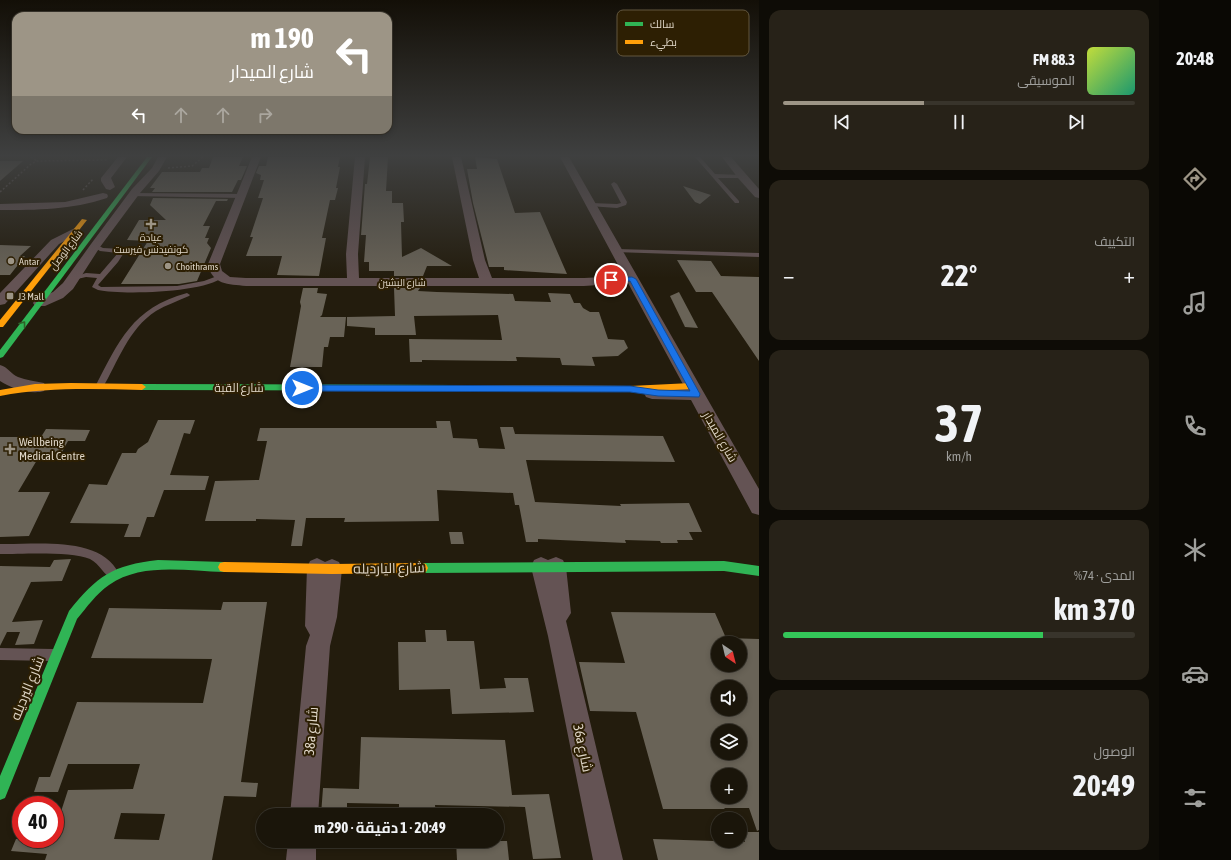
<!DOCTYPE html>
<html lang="ar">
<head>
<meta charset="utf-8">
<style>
	:root { --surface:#1a150a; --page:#272218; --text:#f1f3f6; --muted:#9f9f9c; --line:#38342b; --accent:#9d9586 }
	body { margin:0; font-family:"Asap Condensed",Cairo,sans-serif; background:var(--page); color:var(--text); direction:rtl; height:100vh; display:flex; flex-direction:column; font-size:15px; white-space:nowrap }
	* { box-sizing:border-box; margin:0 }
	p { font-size:13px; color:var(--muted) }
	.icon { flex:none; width:22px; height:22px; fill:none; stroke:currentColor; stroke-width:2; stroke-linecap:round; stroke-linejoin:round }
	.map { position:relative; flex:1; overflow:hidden; direction:ltr }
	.side { display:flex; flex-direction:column; gap:10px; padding:10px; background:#0e0c06; width:400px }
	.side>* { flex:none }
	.banner { position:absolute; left:12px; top:12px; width:380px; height:122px; border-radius:12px; box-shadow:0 2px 6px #0003,0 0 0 1px var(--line); direction:rtl; background:#9d9586; color:#fff; overflow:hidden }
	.needle { width:26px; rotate:145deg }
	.tools { position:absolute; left:711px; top:636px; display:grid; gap:8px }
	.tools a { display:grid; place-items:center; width:36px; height:36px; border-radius:50%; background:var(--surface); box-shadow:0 2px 6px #0003,0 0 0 1px var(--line); font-size:20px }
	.speed { position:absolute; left:12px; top:796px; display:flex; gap:8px; font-size:20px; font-weight:700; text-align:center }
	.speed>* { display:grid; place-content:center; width:52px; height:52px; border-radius:50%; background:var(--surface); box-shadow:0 2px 6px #0003,0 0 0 1px var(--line); line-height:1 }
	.speed .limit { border:6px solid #d22; background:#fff; color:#111 }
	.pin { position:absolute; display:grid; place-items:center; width:34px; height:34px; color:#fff; margin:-17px; border:2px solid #fff; border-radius:50%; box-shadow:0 1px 4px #0007 }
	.me { position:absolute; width:44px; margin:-22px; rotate:90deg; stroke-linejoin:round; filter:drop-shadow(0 0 3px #0008) }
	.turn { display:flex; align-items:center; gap:14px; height:84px; padding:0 12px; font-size:18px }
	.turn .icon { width:52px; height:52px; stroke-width:2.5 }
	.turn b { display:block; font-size:28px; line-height:34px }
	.lanes { display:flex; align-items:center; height:38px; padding:0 12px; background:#0003; justify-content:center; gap:20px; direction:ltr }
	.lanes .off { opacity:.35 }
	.big { font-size:30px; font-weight:700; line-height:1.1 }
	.side .card { flex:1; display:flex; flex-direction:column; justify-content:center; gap:6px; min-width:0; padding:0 14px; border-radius:12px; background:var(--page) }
	.side .dial { align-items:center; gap:0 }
	.dial b { font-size:52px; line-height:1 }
	.song { display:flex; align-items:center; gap:12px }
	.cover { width:48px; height:48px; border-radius:6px; background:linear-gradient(135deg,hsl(70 70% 55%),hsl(160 70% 35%)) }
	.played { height:4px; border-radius:2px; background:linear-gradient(90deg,var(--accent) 40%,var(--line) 40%) }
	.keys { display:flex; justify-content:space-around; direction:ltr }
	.heat { display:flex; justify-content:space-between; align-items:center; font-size:22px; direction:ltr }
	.charge { height:6px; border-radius:3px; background:linear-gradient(90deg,#34c759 74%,var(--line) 0) }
	.trip { position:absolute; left:256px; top:808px; width:248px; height:40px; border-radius:20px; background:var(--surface); box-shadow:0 2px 6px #0003,0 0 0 1px var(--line); font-weight:700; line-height:40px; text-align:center; direction:rtl }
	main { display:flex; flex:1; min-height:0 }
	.tab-bar { display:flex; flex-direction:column; width:72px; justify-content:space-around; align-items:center; background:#0a0804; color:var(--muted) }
	.tab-bar .icon { width:28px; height:28px }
	.tab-bar .active { color:var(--accent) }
	.tab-bar b { font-size:18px; color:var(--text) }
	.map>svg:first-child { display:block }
</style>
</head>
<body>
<main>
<nav class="tab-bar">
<b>20:48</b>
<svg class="icon active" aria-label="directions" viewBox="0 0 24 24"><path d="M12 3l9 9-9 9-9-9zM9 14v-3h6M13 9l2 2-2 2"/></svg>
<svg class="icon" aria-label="music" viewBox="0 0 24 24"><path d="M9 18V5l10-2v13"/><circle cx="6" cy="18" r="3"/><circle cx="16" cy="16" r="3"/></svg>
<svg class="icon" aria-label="phone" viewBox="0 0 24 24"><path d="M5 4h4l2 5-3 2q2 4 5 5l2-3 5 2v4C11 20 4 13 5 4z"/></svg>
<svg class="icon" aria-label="climate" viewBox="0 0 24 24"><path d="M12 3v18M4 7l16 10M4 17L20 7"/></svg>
<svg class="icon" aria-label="car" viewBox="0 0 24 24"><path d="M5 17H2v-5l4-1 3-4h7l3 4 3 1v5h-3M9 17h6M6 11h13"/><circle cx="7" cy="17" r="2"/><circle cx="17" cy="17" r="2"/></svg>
<svg class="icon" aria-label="filters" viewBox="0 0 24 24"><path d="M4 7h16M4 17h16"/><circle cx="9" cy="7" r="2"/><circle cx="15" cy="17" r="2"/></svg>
</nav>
<section class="side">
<div class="card">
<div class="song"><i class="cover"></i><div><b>88.3 FM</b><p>الموسيقى</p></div></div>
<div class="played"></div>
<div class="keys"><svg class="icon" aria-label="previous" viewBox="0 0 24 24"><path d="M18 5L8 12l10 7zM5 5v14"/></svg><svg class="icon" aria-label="pause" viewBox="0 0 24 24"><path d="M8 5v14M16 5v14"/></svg><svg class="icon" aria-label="next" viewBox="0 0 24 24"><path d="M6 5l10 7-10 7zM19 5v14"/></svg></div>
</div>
<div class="card"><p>التكييف</p>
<div class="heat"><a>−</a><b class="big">22°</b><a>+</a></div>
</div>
<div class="card dial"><b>37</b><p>km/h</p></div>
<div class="card"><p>المدى · 74%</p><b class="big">370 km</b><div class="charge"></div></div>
<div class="card"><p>الوصول</p><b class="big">20:49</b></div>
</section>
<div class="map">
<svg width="759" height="860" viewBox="0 0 759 860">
	<rect width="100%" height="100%" fill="#231c0d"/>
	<g fill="#696357" fill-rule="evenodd">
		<polygon points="213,157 243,157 239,166 247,166 241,180 238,180 232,192 152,192 155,188 150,188 162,172 200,172 202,168 209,168"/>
		<polygon points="268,157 340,157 338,167 340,167 336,188 338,188 335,200 330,200 322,238 326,238 319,276 277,275 282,256 246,256 253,237 250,237 263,198 258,198 264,180 260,180 261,175 256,173 259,166 266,166"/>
		<polygon points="370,157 388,157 386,191 392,191 392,203 403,203 404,222 401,222 402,257 421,248 452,266 427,266 423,276 394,276 394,271 369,271 369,262 364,262 366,235 361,235 365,184 367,184"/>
		<polygon points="475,157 497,159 515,213 540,212 567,274 504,270 504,267 489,267 473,203 467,169 477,169"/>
		<polygon points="0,161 23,161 0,181"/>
		<polygon points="683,186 711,195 700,204 695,202"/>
		<polygon points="153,198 228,199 227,201 216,201 203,226 210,226 205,238 209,238 207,243 211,248 197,281 179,284 121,284 148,241 127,240 139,220 166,220 150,205"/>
		<polygon points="0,245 31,246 20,256 25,256 10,275 0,275"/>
		<polygon points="677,260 711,261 721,276 759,277 759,361 712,292 696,292"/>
		<polygon points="303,288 318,288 317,293 327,294 322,315 320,317 346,317 344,337 330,337 328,347 324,347 322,367 290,367 301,306 300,302"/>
		<polygon points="394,288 420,288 418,291 437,292 513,294 515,301 551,302 548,293 570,294 574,303 580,303 583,308 590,312 599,312 608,339 624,340 628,348 618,356 592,357 595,366 562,365 560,358 516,357 517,361 422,360 422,362 410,362 409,339 502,340 498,315 414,316 416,335 375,335 375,328 347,326 347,317 395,316"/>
		<polygon points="679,292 698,328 685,327 670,296"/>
		<polygon points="158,420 195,420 190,434 184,433 170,475 209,476 205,490 164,490 154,517 147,517 140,537 124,537 129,524 70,523 89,484 107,485 122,453 136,453 138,449 148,442"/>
		<polygon points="436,421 450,421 453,438 477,439 479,448 505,449 500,427 513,427 515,434 663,436 675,462 526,460 535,502 621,506 620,504 689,503 702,532 689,532 693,540 677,540 678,543 661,543 660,541 625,540 626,543 538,539 538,542 526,542 519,505 515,505 513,493 437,490 439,521 344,522 345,518 306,518 302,546 291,546 295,520 256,519 256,521 205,521 215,481 259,480 267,441 257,441 260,428 437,428"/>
		<polygon points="46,429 90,430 85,441 68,441 60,456 40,455 18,492 50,492 29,536 0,537 0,437 41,437"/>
		<polygon points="449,532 462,532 464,544 451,544"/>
		<polygon points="71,559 62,581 31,582 12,622 43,620 34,644 15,645 20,632 7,632 0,646 0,566 50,567 54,560"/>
		<path d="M223,602H267L241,782L258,783L256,797L224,796L212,860H45L47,854L11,851L16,839H55V830L68,790L133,789L140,764H68L58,792H34L39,777H50L77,702L203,703L212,659L91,658L109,608L221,610ZM121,813L165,814L159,840L114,839Z"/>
		<path d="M611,612L715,613L726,638L759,639V830L757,831L749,808H724L725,809H663L636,712L590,711L579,662L625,663ZM718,643H740V665H718ZM718,687H740V709H718ZM718,731H740V753H718ZM718,775H740V797H718Z"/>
		<polygon points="425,630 446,630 447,641 474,641 480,689 506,688 504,678 528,678 534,712 452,714 450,689 399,690 398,642 426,642"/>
		<polygon points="361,737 505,740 512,795 549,794 561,858 533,859 525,807 435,805 436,815 399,815 399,804 347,803 347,815 321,815 323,788 359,789"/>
		<polygon points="741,832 759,832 759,860 658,860 653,839 745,842"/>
		<polygon points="456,841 507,841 509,860 457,860"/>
	</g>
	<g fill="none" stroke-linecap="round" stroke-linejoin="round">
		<g stroke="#5f5451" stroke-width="1.5" stroke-dasharray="2 2" stroke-linecap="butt">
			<polyline points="31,157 37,161"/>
			<polyline points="168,168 192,166 203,157"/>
			<polyline points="83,190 93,179"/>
			<polyline points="0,192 31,164 37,161 107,160"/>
		</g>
		<g fill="#645354" fill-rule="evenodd">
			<polygon points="695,157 700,157 715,174 743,175 743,177 741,178 718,178 739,201 739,203 735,203"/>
			<polygon points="614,182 617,184 627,202 626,205 617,208 589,206 588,205 591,203 617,204 621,203 611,184"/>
			<polygon points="133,193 242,194 245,196 242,198 131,196 130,195"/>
			<path d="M95,244L103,248L122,249L125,251L118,262L98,285L101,287L177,286L204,281L220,275L223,277C205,293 121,295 98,290L92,287L97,278L86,277L73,280L70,278L86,273L100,274L118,253L100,251L92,246Z"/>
			<polygon points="617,249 759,253 759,257 615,252 614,251"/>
			<path d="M187,293L190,295L189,296C178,301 166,305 156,311C128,329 118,362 102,389H96L95,387C119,341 132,308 187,293Z"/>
			<path d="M0,544C35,545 101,535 119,574L117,578L113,579C104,576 100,564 90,559C71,551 23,554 0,554Z"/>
			<polygon points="0,648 53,649 57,651 59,655 57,659 53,661 0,660"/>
		</g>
		<g fill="#645354" fill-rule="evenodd">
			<polygon points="118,157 127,157 111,178 115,187 110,190 106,189 101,181 101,178"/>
			<polygon points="158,157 167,157 159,171 140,193 100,247 73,289 63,298 45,306 35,306 33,303 35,300 53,292 63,283 91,244 132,189 152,168"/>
			<path d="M252,157H261L220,264L222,271L230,277L246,278H347L346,254L355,157H365L358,254L359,278H479L473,260L452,157H461L485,260L492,278H584L624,276L560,157H569L759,489V515L752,513L691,400L652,399L646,397L644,393L646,389L652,387L685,388L628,283L584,286H246C228,284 212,285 208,264Z"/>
			<polygon points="722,157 731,157 759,189 759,198 755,197 738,178"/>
			<path d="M103,193L107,194L108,196L107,198C71,210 37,210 0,210V204L65,202Z"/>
			<polygon points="75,228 79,229 81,231 79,233 59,244 5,304 0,305 0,293 51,240"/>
			<path d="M0,365C8,367 11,374 18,377C26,380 35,381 44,383L46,387L44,391C31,395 10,388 0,381Z"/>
			<polygon points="541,557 548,560 556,557 563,560 566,567 571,613 566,621 623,860 593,860 548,636 531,567 534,560"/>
			<polygon points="317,558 325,562 332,559 339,562 342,569 337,617 330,646 318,815 290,815 306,646 310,635 305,626 307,568 310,561"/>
			<polygon points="288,841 316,841 316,860 286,860"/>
		</g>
		<g fill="#30b455" fill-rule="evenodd">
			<polygon points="147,157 152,157 3,357 0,358 0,350"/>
			<polygon points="142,384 455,385 459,388 455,391 142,390 138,387"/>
			<path d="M158,560L224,562L228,563L230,567L228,571L224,572C187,571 141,562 109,585C96,594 87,607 77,619L5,798L0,800V776L69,611C97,576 113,565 158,560Z"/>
			<polygon points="724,561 759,566 759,576 724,571 422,573 418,572 416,568 418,564 422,563"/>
		</g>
		<g fill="#ff9f0a" fill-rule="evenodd">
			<polygon points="82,219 87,220 3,327 0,327 0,320"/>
			<path d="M71,383L142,384L146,387L142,390C94,389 47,387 0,396V390L35,384Z"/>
			<polygon points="691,383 695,386 691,389 630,392 455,391 451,388 455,385 630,386"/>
			<polygon points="224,562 332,564 422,563 426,564 428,568 426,572 422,573 332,574 224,572 220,571 218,567 220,563"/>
		</g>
	</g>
	<defs><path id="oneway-chevron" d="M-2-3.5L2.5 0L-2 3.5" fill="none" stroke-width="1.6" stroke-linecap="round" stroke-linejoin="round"/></defs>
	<use stroke="#2e6228" href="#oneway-chevron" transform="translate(23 324) rotate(-53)"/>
	<linearGradient id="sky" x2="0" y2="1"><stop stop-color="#130f07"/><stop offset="0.56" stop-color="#3f4040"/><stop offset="1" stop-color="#3f4040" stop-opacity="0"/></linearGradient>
	<rect width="759" height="278" fill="url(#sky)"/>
	<polygon fill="#1a73e8" stroke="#114b97" points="632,277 636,279 700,394 699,397 658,396 630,392 302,391 298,388 302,385 630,386 658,390 690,391 630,281 611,282 607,280 611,278"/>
	<g fill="#9d9586" stroke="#2d1f03" stroke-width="1.5">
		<path d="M149 218h4v4h4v4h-4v4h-4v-4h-4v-4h4z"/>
		<circle cx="11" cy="261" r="4"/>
		<circle cx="168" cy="266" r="4"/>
		<rect x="6" y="292" width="8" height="8" rx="2"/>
		<path d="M8 443h4v4h4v4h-4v4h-4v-4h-4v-4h4z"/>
	</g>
	<g text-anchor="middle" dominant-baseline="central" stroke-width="4" stroke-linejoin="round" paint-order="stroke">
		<g font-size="10" fill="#dfd6c7" stroke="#2d1f03" text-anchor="start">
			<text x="151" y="237" text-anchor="middle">عيادة<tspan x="151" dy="12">كونفيدنس فيرست</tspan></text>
			<text x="19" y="261">Antar</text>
			<text x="176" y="266">Choithrams</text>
			<text x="18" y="296">J3 Mall</text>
		</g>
		<g font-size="10" fill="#dfd6c7" stroke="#2d1f03">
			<text transform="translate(66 250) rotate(-53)">شارع الوصل</text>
			<text x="402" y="282">شارع البشين</text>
		</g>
		<g font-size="12" fill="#dfd6c7" stroke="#2d1f03">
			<text x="239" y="388">شارع القبة</text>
			<text transform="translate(720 437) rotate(60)">شارع الميدار</text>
		</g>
		<g font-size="12" fill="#dfd6c7" stroke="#2d1f03" text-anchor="start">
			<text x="19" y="442">Wellbeing<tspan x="19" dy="14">Medical Centre</tspan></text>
		</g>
		<g font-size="14" fill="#dfd6c7" stroke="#2d1f03">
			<text transform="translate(389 568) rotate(-1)">شارع اليارديله</text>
			<text transform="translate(27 688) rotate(-68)">شارع اليرديله</text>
			<text transform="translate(311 731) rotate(-85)">38a شارع</text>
			<text transform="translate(583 748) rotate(78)">36a شارع</text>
		</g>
	</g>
	<rect x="617" y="10" width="132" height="46" rx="6" fill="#2d1f03" stroke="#62563e" stroke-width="1"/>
	<rect x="625" y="22" width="18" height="4" fill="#30b455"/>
	<rect x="625" y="40" width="18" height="4" fill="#ff9f0a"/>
	<g font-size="11" fill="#dfd6c7">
		<text x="650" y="28">سالك</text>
		<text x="650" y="46">بطيء</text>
	</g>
</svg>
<div class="tools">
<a><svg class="needle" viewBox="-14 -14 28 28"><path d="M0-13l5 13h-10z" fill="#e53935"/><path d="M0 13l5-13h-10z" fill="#9f9f9c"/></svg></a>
<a><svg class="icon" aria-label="sound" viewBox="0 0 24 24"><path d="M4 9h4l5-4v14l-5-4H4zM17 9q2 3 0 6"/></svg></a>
<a><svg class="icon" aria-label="layers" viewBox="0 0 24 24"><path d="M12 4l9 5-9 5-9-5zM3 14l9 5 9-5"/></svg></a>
<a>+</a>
<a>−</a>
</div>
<div class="speed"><div class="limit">40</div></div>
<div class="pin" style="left:611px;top:280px;background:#d93025"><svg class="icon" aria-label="arrive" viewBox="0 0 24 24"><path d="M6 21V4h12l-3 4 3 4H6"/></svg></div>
<svg class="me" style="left:302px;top:388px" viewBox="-20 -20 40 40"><circle r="17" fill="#1a73e8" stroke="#fff" stroke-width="3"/><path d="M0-11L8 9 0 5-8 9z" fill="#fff"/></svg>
<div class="trip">20:49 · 1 دقيقة · 290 m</div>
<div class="banner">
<div class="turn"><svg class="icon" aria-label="left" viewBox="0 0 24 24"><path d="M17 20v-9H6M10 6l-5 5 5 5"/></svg><div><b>190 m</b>شارع الميدار</div></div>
<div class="lanes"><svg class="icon" aria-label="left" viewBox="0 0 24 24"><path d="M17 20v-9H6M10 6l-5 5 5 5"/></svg><svg class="icon off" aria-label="ahead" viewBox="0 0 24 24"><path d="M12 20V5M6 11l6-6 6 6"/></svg><svg class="icon off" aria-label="ahead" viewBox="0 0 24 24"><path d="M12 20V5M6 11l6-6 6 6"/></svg><svg class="icon off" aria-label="right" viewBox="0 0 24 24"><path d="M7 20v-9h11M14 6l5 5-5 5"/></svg></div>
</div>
</div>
</main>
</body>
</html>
